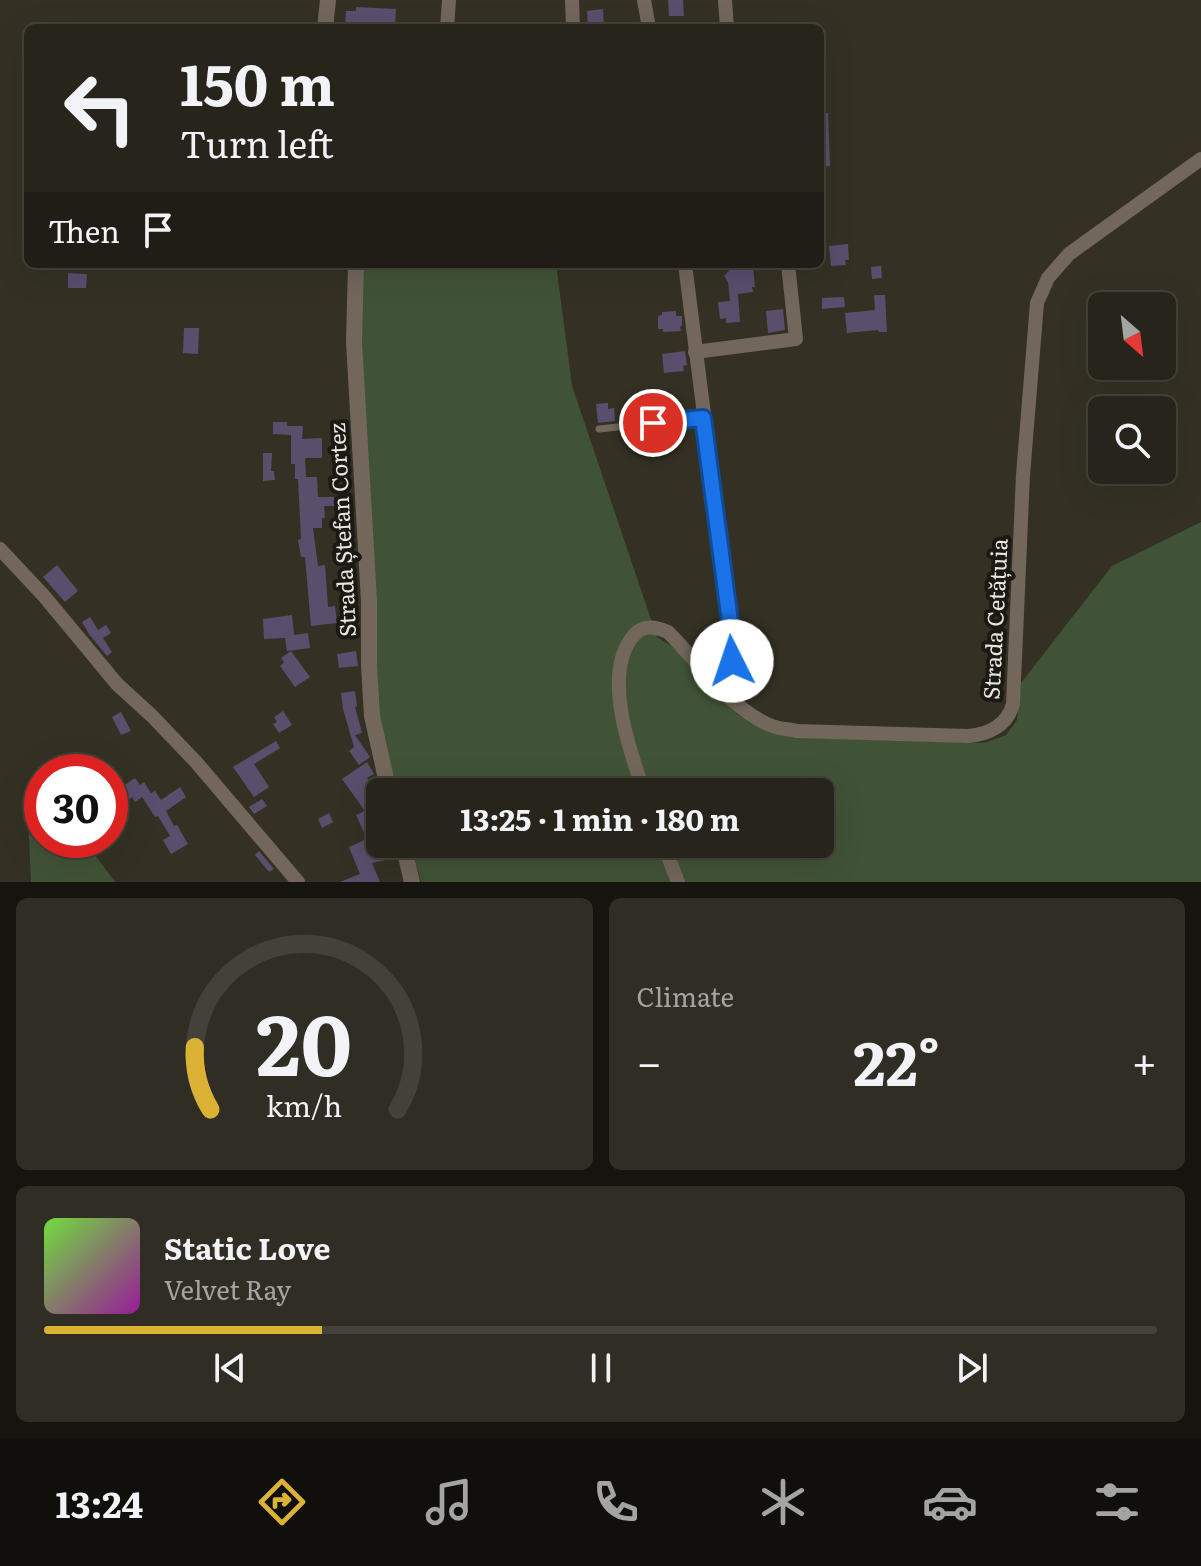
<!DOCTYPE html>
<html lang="en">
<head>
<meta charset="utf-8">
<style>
	:root { --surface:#27251b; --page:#2f2d24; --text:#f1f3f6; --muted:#a4a5a3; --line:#43423a; --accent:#dbb233 }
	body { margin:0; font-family:Literata,serif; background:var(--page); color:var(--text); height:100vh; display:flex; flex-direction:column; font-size:30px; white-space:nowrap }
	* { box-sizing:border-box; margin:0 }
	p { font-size:26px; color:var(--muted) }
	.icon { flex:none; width:44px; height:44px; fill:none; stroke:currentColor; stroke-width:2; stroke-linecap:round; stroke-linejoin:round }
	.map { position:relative; height:882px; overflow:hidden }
	.panel { display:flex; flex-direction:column; gap:16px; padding:16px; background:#15140f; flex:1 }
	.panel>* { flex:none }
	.banner { position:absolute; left:24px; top:24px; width:800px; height:244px; border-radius:12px; box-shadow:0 8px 32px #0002,0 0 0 2px var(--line); background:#27251b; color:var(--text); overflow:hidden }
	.needle { width:52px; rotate:152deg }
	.fabs { position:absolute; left:1088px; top:292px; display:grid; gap:16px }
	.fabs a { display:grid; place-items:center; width:88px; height:88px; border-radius:12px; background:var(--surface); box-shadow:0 8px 32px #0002,0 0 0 2px var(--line); font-size:40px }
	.speed { position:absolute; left:24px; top:754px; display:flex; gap:16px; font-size:40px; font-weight:700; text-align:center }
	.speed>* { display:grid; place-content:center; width:104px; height:104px; border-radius:50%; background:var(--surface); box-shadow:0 8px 32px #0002,0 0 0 2px var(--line); line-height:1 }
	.speed .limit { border:12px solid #d22; background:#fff; color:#111 }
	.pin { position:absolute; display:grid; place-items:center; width:68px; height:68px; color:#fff; margin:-34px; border:4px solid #fff; border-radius:50%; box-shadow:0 2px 8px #0007 }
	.me { position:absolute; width:88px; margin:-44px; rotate:356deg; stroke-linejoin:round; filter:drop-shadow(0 0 6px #0008) }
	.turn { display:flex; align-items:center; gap:28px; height:168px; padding:0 24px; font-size:36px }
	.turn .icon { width:104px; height:104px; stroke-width:2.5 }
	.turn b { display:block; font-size:56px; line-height:68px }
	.then { display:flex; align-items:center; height:76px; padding:0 24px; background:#0003; gap:16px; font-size:30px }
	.big { font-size:60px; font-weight:700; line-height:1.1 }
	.panel .tile { flex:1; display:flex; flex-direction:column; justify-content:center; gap:12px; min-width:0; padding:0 28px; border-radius:12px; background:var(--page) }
	.panel .dial { align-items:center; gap:0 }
	.dial svg { height:208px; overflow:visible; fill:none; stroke:var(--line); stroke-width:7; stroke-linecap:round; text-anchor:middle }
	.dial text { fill:var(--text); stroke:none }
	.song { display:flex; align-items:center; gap:24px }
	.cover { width:96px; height:96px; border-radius:12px; background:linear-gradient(135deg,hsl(100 70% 55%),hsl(300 70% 35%)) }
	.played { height:8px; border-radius:4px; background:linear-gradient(90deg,var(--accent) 25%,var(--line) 25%) }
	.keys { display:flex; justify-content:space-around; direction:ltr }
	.heat { display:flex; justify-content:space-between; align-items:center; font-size:44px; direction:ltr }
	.panel .tiles { flex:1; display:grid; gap:16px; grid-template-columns:1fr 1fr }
	.tile:last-child { grid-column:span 2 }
	.trip { position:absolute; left:366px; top:778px; width:468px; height:80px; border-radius:12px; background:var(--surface); box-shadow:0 8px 32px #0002,0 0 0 2px var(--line); font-weight:700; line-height:80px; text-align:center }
	.tabs { display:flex; height:128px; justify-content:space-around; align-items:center; background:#100f0b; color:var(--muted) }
	.tabs .icon { width:56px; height:56px }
	.tabs .on { color:var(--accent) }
	.tabs b { font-size:36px; color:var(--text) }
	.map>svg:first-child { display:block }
</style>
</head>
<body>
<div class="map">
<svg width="1201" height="882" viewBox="0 0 1201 882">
	<rect width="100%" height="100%" fill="#343124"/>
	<g fill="#415336">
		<polygon points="360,264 556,264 572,386 657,637 673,647 737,714 770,733 817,738 984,743 1006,735 1017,720 1021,683 1112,566 1201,522 1201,882 421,882 411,844 820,844 820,792 395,792 372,715"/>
		<polygon points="42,808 42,840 84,840 115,882 31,882 28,815"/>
	</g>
	<g fill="#5a4e6d">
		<polygon points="668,0 683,0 684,16 669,16"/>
		<polygon points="356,7 396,9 395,28 345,28 346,11 356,11"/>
		<polygon points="603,9 604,27 588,28 587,11"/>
		<polygon points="820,113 828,113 830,166 820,167"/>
		<polygon points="848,244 849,260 845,260 846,265 831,266 829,246"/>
		<polygon points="735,264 746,268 753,267 755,287 752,287 753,292 738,294 740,322 726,323 726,318 720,319 718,302 730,301 728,282 724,276"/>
		<polygon points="881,266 882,278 872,279 871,267"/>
		<polygon points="68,273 87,274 86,288 68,288"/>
		<polygon points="874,295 885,295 887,332 879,332 878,330 847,333 845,313 875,310"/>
		<polygon points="844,297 845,307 822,309 822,298"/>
		<polygon points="783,309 785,330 768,333 766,311"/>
		<polygon points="676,311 676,316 682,316 682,326 680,326 681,331 663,332 663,329 658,329 658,316 662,315 662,312"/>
		<polygon points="184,328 199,328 198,354 183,353"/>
		<polygon points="685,351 687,365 683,366 684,371 664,373 662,354"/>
		<polygon points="676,398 677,412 662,413 661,400"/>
		<polygon points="608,403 608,409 614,408 615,421 598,423 596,404"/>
		<polygon points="273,422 287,422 287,426 303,426 302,439 322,438 322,458 305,458 306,477 317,477 318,497 334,497 334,506 324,506 325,518 322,518 322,528 313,528 318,566 325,565 328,607 335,606 337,623 311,626 305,557 301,557 298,540 301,539 298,479 295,479 295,464 291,464 291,435 273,434"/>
		<polygon points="263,453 272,453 271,471 274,471 275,480 263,481"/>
		<polygon points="57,565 78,591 65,602 43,577"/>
		<polygon points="292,615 294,635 308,633 310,648 287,651 285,638 264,639 263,619"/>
		<polygon points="90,617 98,630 106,625 111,633 103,638 112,652 107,656 89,634 82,622"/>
		<polygon points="291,651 310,677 295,687 280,666 284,662 281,658"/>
		<polygon points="356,651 358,666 339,668 337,654"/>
		<polygon points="355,691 357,706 355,707 362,733 355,735 370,757 359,765 349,751 354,747 343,709 341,693"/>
		<polygon points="283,711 292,725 279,733 273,724 277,722 274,717"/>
		<polygon points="121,712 131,731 121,735 112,717"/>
		<polygon points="276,741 280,748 254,764 269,787 254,797 233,767"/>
		<polygon points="367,762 374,774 367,778 369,781 365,783 375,798 372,800 380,817 380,844 387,844 389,853 384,854 385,860 372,863 380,882 340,882 360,874 349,847 367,839 356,815 365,811 342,779"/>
		<polygon points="135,778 140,785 144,782 151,793 155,791 161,800 180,787 186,797 166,811 174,826 177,825 188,844 171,854 163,840 170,836 158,816 155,817 142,797 135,802 132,797 127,801 119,789"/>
		<polygon points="262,799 267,806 254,814 249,807"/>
		<polygon points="329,813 333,822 322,828 318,819"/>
		<polygon points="259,851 274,869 269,872 255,855"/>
	</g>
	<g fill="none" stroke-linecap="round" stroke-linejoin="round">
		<polyline stroke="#73675c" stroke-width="7" points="599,429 703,418"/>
		<g stroke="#73675c" stroke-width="14">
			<polyline points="572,0 573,28"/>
			<polyline points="644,0 649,28"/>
			<polyline points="725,0 727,28"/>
			<polyline points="447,28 449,0"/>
			<path d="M685,264L733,644C732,664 730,668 716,682"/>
			<polyline points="695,352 796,339 788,264"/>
			<polyline points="0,549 44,596 117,684 152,716 196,762 298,882"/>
			<path d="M644,792C630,751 601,673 634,635C644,624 656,627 668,632C699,663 731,710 772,726C780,729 789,729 797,731L968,736C989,734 1007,726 1013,704L1023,475L1037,303L1048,278L1069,254L1201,159"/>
			<polyline points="663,844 678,882"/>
		</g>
		<g stroke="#73675c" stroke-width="16">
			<polyline points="325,28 328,0"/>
			<polyline points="356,264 354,342 369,601 369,666 372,716 389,792"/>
			<polyline points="403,844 412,882"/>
		</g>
	</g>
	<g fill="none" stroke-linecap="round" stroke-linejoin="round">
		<g stroke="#114b97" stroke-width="20">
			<polyline id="route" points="653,423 703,418 733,644 732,661"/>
		</g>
		<use href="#route" stroke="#1a73e8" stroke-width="14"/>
	</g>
	<g text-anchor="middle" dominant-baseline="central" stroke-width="8" stroke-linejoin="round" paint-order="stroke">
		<g font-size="22" fill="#e9e7df" stroke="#1b1913">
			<text transform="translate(341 530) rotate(-93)">Strada Ștefan Cortez</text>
			<text transform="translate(994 619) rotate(-87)">Strada Cetățuia</text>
		</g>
	</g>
</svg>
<div class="fabs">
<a><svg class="needle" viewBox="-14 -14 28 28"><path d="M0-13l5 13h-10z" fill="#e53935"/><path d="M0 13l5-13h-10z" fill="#a4a5a3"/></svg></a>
<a><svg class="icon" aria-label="search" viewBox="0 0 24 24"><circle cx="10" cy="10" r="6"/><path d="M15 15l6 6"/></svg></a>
</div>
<div class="speed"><div class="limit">30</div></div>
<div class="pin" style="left:653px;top:423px;background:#d93025"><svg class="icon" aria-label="arrive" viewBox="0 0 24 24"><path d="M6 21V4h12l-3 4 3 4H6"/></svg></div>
<svg class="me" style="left:732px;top:661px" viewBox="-20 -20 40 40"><circle r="19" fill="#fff"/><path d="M0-13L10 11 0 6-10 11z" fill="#1a73e8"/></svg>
<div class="trip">13:25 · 1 min · 180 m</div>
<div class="banner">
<div class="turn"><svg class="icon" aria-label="left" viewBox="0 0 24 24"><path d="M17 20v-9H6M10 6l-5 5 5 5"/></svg><div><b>150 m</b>Turn left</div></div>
<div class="then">Then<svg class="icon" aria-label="arrive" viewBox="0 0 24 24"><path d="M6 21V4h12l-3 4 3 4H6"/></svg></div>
</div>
</div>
<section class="panel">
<div class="tiles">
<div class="tile dial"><svg viewBox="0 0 100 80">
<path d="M14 69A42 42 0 1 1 86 69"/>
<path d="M14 69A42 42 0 0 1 8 45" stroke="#dbb233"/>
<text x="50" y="56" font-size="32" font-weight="700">20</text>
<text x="50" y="72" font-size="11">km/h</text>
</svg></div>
<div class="tile"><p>Climate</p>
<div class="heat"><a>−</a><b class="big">22°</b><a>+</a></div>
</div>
<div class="tile">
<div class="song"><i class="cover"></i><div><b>Static Love</b><p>Velvet Ray</p></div></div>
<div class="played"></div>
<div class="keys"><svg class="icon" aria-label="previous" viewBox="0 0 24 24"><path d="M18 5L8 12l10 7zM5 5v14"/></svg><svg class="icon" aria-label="pause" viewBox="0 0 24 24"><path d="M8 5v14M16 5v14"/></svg><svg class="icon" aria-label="next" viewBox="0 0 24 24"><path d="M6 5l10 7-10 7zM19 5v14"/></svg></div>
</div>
</div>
</section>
<nav class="tabs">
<b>13:24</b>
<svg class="icon on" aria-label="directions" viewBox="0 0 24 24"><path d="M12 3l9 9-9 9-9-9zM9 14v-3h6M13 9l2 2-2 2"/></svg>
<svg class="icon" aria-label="music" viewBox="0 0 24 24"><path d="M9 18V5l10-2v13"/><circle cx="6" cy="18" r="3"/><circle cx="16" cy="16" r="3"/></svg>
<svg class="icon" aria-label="phone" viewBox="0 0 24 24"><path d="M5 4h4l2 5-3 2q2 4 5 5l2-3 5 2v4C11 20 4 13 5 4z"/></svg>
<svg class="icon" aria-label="climate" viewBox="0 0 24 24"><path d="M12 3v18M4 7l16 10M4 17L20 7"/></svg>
<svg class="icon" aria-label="car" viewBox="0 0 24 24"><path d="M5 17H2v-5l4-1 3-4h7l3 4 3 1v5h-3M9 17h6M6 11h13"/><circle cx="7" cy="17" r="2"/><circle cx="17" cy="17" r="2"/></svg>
<svg class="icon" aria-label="filters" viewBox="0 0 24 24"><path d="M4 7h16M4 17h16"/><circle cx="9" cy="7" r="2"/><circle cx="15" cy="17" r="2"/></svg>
</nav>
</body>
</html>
